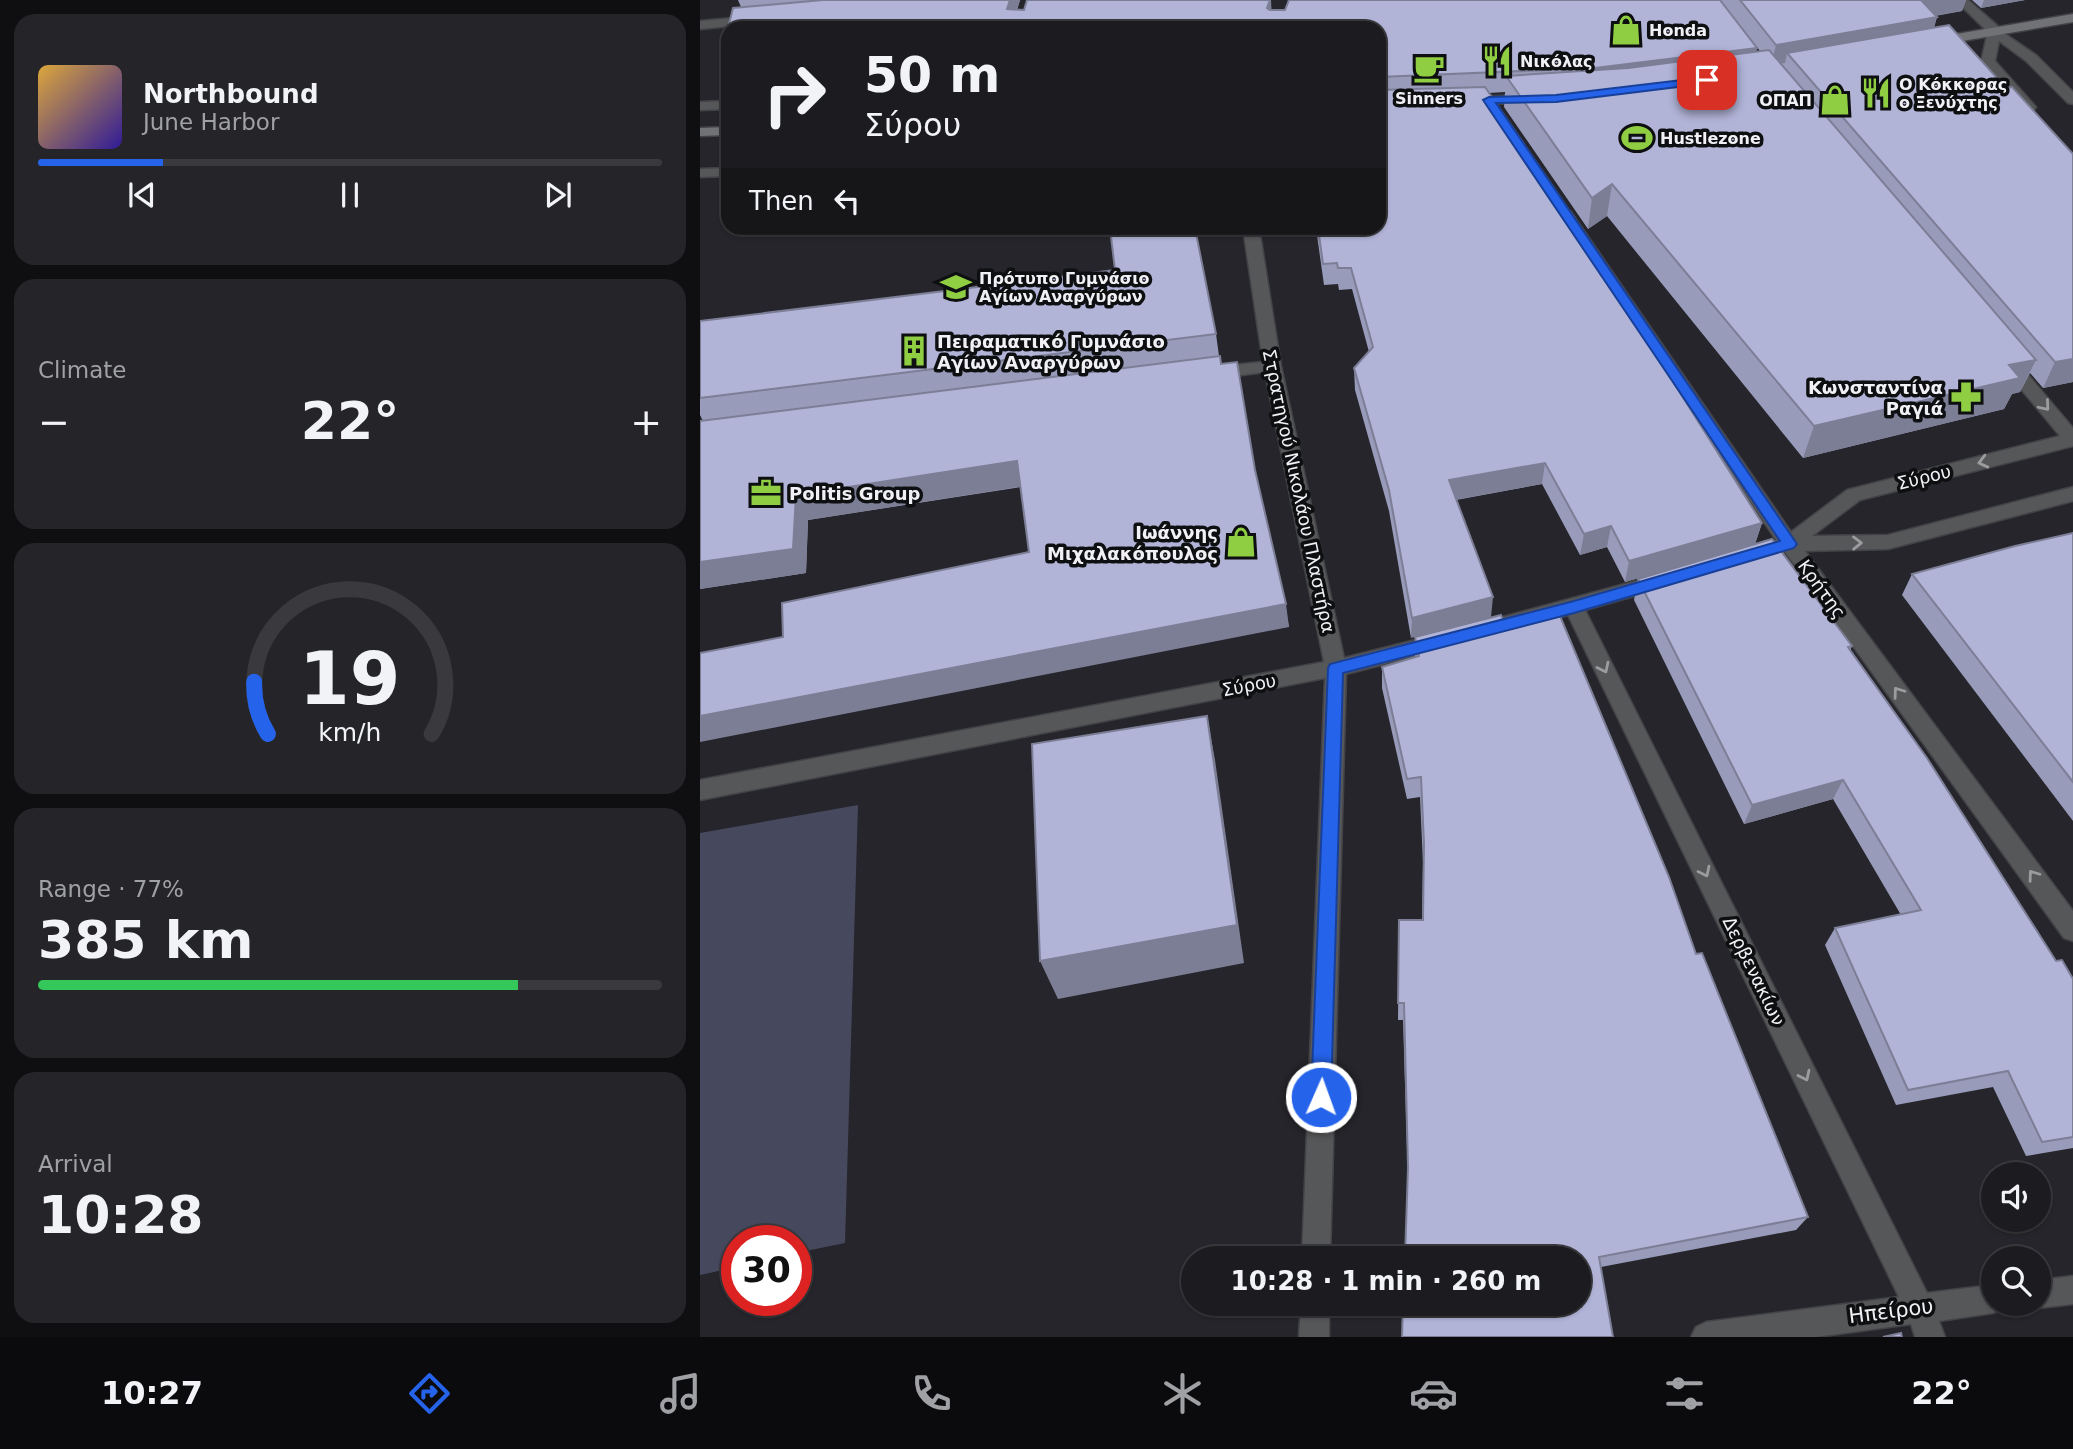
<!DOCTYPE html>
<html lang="en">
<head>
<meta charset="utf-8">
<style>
	:root { --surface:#1c1c20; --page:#252529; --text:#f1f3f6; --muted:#a0a1a5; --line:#3a3a3e; --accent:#2563eb }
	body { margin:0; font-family:"DejaVu Sans",sans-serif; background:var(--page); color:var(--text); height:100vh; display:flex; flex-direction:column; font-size:26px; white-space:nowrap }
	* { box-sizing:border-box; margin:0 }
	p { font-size:23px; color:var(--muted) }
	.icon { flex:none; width:38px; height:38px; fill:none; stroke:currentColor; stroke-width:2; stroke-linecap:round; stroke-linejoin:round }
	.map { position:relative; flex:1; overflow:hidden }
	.drawer { display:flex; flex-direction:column; gap:14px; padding:14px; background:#0f0f12; width:700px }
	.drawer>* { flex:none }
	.hud { position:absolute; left:21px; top:21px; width:665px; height:214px; border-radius:21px; box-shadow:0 2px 5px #0004,0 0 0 2px var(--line); background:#1c1c20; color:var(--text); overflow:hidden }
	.tools { position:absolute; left:1281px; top:1162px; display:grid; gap:14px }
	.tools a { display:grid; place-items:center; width:70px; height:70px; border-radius:50%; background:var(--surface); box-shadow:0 2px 5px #0004,0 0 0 2px var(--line); font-size:35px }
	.speed { position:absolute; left:21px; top:1225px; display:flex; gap:14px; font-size:35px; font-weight:700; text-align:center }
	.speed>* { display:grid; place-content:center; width:91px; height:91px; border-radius:50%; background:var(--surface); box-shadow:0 2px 5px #0004,0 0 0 2px var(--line); line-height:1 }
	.speed .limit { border:10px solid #d22; background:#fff; color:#111 }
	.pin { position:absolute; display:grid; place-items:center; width:60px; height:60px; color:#fff; margin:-30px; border-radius:14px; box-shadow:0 4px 10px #0006 }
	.me { position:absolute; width:77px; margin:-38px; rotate:2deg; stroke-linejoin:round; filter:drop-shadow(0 0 5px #0008) }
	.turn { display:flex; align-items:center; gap:24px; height:147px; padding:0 28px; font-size:32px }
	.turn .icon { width:91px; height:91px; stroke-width:2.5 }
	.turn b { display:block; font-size:49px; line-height:60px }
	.then { display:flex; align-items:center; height:66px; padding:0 28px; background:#0003; gap:14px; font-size:26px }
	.big { font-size:52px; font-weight:700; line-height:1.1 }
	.drawer .widget { flex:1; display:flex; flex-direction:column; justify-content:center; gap:10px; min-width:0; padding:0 24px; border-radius:21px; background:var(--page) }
	.drawer .dial { align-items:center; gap:0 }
	.dial svg { height:182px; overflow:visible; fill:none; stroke:var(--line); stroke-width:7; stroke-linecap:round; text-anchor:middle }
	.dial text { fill:var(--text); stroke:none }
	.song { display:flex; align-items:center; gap:21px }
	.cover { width:84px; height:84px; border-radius:10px; background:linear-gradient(135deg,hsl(40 70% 55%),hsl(250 70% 35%)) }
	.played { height:7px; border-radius:4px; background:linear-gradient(90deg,var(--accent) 20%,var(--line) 20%) }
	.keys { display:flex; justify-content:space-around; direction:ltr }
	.heat { display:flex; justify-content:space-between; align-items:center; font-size:38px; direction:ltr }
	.charge { height:10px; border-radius:5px; background:linear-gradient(90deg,#34c759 77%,var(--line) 0) }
	.trip { position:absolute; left:481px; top:1246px; width:410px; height:70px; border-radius:35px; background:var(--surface); box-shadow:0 2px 5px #0004,0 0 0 2px var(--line); font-weight:700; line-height:70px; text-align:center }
	.tabs { display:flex; height:112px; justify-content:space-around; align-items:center; background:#0b0b0d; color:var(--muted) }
	.tabs .icon { width:49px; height:49px }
	.tabs .on { color:var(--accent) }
	.tabs b { font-size:32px; color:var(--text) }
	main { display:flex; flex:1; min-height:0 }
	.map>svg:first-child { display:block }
</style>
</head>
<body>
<main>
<section class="drawer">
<div class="widget">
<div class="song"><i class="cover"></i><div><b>Northbound</b><p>June Harbor</p></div></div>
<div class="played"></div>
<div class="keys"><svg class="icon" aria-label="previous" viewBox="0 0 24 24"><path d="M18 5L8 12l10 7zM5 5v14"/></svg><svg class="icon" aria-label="pause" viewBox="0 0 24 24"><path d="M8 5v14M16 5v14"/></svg><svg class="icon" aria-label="next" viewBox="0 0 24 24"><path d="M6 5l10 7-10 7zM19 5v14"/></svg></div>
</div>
<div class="widget"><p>Climate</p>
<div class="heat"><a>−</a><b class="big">22°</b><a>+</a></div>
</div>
<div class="widget dial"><svg viewBox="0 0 100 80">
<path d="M14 69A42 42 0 1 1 86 69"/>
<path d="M14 69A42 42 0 0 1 8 46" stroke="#2563eb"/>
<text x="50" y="56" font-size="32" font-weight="700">19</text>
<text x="50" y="72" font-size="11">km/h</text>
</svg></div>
<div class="widget"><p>Range · 77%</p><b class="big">385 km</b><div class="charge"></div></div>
<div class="widget"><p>Arrival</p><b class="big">10:28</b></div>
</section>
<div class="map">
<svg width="1373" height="1337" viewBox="0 0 1373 1337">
	<rect width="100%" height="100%" fill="#25252b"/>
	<polygon fill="#46485e" points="158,805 145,1243 96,1253 96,1241 37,1241 37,1267 0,1275 0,833"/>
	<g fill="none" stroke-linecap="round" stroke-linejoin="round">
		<g stroke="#424247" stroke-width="3">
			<polygon id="pedestrian" points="1295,27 1336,55 1373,92 1373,104 1368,103 1326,61 1299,41 1295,61 1336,107 1334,110 1324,110 1281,62 1288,31"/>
		</g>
		<g stroke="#424247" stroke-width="3">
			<g id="minor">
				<polygon points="1255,0 1268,0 1300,28 1300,34 1290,34"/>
				<polygon points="57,16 62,17 62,23 0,29 0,21"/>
				<polygon points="28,101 28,109 0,110 0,102"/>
				<polygon points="28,168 28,176 0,177 0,169"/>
				<polygon points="866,210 871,212 1091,532 1147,490 1360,436 1301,365 1298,361 1301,357 1313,357 1373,428 1373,446 1160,500 1112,536 1188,535 1373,487 1373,501 1188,549 1105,551 1373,911 1373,941 1364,938 1085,552 1050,562 1043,560 1040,555 1043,550 1076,540 858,215"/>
				<polygon points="543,228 559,228 581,366 644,658 743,633 750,635 753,641 750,647 743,649 646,674 630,1258 602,1258 625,678 0,800 0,780 624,662 565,372 512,379 503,373 512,367 563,362"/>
				<polygon points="962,574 969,576 972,581 969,586 885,610 1227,1293 1293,1285 1293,1304 1305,1304 1303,1309 1293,1313 1239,1321 1245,1337 1215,1337 1211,1324 1116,1337 991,1337 996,1327 1006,1322 1199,1297 868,615 777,640 770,638 767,632 770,626 777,624"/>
				<polygon points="1373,1276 1373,1304 1339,1308 1329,1304 1339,1304 1339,1280"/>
				<polygon points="601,1304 629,1304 629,1337 599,1337"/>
			</g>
		</g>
		<g stroke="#424247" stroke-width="3">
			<g id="secondary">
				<polygon points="1373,14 1373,22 1233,46 1226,42 1233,38"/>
				<polygon points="831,95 838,99 836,102 765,105 758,101 765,97"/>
				<polygon points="28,127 28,135 0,136 0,128"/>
			</g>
		</g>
		<use href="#pedestrian" fill="#565759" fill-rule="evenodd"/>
		<use href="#minor" fill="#565759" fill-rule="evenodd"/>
		<use href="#secondary" fill="#717276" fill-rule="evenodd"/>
	</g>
	<g fill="#989bb9">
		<polygon points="38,0 320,0 317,10 324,10 571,0 571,10 1057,48 1056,51 1060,51 1020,0 1266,0 1262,11 1235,16 1237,17 1234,28 1306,88 1373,154 1373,382 1343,388 1330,373 1320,392 1312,394 1304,409 1103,458 907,216 888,229 804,107 805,92 789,93 1062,523 1055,544 925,582 907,547 880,555 842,484 756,500 711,638 689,511 655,390 654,368 669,352 652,289 639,290 638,284 624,285 616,228 679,228 679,28 41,7"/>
		<polygon points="1272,0 1325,0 1281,8"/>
		<polygon points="28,29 28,66 23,53"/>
		<polygon points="0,321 516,334 519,356 555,470 589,627 83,637 329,552 321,487 108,520 106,573 0,589 0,421 3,421 0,415"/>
		<polygon points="1373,533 1373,821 1202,595 1212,574"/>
		<polygon points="938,579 1152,646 1150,651 1356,961 1373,979 1373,1148 1326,1156 1293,1087 1196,1105 1125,945 1135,928 1201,915 1133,799 1044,824 934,600"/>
		<polygon points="807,630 996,954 1108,1217 1096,1230 901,1267 708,1181 703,1020 698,1020 699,920 722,920 723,863 720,797 707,799 682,688 682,667 715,657 715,637"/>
	</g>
	<g fill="#7c7e96">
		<polygon points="310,0 320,0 312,28 307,9"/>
		<polygon points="571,0 572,19 567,8"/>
		<polygon points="1220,0 1266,0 1262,11 1214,19"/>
		<polygon points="1284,0 1325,0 1281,8"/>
		<polygon points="1237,17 1230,38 1087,53 1085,63 1071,65 1076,45"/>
		<polygon points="1057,48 1053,68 892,88 895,68"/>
		<polygon points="912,184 907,216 888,229 892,198"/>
		<polygon points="1373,359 1373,382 1343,388 1355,362"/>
		<polygon points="1336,360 1320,392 1312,394 1304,409 1103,458 1114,426 1309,365"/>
		<polygon points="317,461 325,486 108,520 106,573 0,589 0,562 96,495"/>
		<polygon points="845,463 842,484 748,501 749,480"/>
		<polygon points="1062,523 1055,544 925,582 929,561"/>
		<polygon points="911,526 907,547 880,555 884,534"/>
		<polygon points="793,597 791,617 711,638 712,618"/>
		<polygon points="586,604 589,627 0,742 0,716"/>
		<polygon points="507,716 515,760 544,963 358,999 340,961"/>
		<polygon points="1143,780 1133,799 1044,824 1052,805"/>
	</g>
	<g fill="#b1b4d7" stroke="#7c7e96" stroke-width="2">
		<polygon points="123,0 310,0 307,9 324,10 327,0 570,0 567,8 570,10 585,10 589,0 1020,0 1057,48 895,68 679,77 679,28 28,28 33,8"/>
		<polygon points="1040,0 1221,0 1237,17 1076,45"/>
		<polygon points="1249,25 1306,88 1312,87 1373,154 1373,359 1355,362 1087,53"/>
		<polygon points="28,29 28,53 23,53"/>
		<polygon points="1069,50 1336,360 1309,365 1320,378 1114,426 912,184 892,198 806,76 928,68"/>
		<polygon points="785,87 875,219 872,221 1062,523 929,561 911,526 884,534 845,463 749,480 793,597 712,618 689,490 654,368 673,347 651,268 638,268 637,263 623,264 618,228 679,228 679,90"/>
		<polygon points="410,228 495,228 516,334 0,398 0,321 415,270"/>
		<polygon points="520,356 521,364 537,362 555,470 586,604 0,716 0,653 83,637 82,603 329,552 317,461 96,495 93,549 0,562 0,421"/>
		<polygon points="1373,533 1373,782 1212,574 1315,546"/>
		<polygon points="1072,539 1152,646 1148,647 1227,758 1356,961 1362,960 1373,979 1373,1137 1342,1142 1308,1071 1208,1090 1135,928 1221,910 1143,780 1052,805 938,579"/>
		<polygon points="801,615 807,630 860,616 969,877 996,954 1002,953 1108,1217 899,1257 913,1337 702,1337 703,1304 878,1304 878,1258 705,1258 708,1167 704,1003 698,1003 699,920 723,920 724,844 721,777 707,779 682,667 719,656 715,637"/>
		<polygon points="507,716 537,925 340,961 332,744"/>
		<polygon points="1201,1333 1202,1337 1183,1337"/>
	</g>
	<defs><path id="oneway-chevron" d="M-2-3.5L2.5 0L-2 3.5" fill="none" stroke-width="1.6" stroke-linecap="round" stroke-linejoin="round" transform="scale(1.75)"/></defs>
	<g stroke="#9c9c9f">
		<use href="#oneway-chevron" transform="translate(1345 406) rotate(50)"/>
		<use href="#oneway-chevron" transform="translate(1283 462) rotate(166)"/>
		<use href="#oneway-chevron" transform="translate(1157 543) rotate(-1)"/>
		<use href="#oneway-chevron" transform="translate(904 668) rotate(64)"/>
		<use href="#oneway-chevron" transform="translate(1198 692) rotate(-126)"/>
		<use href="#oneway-chevron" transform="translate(1005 872) rotate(64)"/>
		<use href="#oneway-chevron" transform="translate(1333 875) rotate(-126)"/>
		<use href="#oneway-chevron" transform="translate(1105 1076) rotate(64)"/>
	</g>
	<polygon fill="#2563eb" stroke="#184099" stroke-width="2" points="1007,77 1012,80 1010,83 856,102 796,103 1097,544 1094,548 874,613 643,673 631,1097 628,1104 621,1107 614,1104 611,1097 628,668 630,664 874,601 1080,541 783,100 789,97 856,95"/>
	<defs>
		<g id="shop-bare" transform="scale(2.415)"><path d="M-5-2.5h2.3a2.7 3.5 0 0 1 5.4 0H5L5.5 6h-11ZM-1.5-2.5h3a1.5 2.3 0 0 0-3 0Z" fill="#8fcd42" stroke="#0e0f11" stroke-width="2.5" paint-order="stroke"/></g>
		<g id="restaurant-bare" transform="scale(2.415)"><path d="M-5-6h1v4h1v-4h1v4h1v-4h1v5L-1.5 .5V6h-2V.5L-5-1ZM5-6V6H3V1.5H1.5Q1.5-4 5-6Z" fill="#8fcd42" stroke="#0e0f11" stroke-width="2.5" paint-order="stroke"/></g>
		<g id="cafe-bare" transform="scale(2.415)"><path d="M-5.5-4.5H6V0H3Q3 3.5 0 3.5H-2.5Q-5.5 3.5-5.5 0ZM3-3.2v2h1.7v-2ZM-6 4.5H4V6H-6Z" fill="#8fcd42" stroke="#0e0f11" stroke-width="2.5" paint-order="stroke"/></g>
		<g id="stadium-bare" transform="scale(2.415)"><path d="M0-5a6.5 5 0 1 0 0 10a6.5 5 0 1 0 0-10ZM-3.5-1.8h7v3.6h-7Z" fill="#8fcd42" stroke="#0e0f11" stroke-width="2.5" paint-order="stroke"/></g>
		<g id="school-bare" transform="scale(2.415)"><path d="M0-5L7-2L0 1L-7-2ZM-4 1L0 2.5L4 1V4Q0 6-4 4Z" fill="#8fcd42" stroke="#0e0f11" stroke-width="2.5" paint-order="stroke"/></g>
		<g id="building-bare" transform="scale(2.415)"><path d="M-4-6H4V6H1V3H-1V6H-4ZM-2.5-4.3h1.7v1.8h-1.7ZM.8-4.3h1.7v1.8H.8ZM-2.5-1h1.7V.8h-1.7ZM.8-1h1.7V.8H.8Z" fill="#8fcd42" stroke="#0e0f11" stroke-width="2.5" paint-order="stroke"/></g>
		<g id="pharmacy-bare" transform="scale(2.415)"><path d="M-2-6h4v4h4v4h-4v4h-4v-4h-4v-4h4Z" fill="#8fcd42" stroke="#0e0f11" stroke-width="2.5" paint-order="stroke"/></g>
		<g id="office-bare" transform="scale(2.415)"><path d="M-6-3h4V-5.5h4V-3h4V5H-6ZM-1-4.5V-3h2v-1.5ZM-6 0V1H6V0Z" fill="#8fcd42" stroke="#0e0f11" stroke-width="2.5" paint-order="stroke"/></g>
	</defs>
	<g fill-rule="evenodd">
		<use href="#shop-bare" x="926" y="30"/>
		<use href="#restaurant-bare" x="797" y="61"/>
		<use href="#cafe-bare" x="729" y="68"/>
		<use href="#restaurant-bare" x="1176" y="93"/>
		<use href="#shop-bare" x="1135" y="100"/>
		<use href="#stadium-bare" x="937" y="138"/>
		<use href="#school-bare" x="256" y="287"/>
		<use href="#building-bare" x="214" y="351"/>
		<use href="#pharmacy-bare" x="1266" y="397"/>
		<use href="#office-bare" x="66" y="493"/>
		<use href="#shop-bare" x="541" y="542"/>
	</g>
	<g text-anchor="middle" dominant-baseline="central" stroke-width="7" stroke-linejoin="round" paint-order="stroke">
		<g font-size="16" font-weight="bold" fill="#f1f1f5" stroke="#0e0f11" text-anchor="start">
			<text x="949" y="30">Honda</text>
			<text x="820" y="61">Νικόλας</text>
			<text x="1199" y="84">Ο Κόκκορας<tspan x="1199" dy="18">ο Ξενύχτης</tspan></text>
			<text x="729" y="98" text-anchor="middle">Sinners</text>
			<text x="1112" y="100" text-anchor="end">ΟΠΑΠ</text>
			<text x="960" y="138">Hustlezone</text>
			<text x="279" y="278">Πρότυπο Γυμνάσιο<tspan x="279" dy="18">Αγίων Αναργύρων</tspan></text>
		</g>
		<g font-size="18" font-weight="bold" fill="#f1f1f5" stroke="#0e0f11" text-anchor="start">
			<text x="237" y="341">Πειραματικό Γυμνάσιο<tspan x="237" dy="21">Αγίων Αναργύρων</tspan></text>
			<text x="1243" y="387" text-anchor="end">Κωνσταντίνα<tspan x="1243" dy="21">Ραγιά</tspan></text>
			<text x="89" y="493">Politis Group</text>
			<text x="518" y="532" text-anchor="end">Ιωάννης<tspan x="518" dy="21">Μιχαλακόπουλος</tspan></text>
		</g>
		<g font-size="18" fill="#f1f1f5" stroke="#0e0f11">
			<text transform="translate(1224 477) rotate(-14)">Σύρου</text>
			<text transform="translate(599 491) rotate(78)">Στρατηγού Νικολάου Πλαστήρα</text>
			<text transform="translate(1122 589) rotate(54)">Κρήτης</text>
			<text transform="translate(549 685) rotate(-11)">Σύρου</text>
			<text transform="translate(1054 971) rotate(64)">Δερβενακίων</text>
		</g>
		<g font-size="21" fill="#f1f1f5" stroke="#0e0f11">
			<text transform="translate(1191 1311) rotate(-7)">Ηπείρου</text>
		</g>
	</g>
</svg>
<div class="tools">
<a><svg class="icon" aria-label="sound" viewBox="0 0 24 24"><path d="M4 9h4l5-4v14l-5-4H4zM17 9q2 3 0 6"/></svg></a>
<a><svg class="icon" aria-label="search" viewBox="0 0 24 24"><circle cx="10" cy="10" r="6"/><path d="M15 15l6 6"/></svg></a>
</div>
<div class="speed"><div class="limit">30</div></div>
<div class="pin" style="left:1007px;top:80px;background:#d93025"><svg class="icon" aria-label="arrive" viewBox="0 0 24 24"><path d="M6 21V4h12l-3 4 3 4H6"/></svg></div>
<svg class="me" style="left:621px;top:1097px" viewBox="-20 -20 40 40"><circle r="17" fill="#2563eb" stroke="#fff" stroke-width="3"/><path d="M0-11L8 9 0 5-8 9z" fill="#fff"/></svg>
<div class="trip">10:28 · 1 min · 260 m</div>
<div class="hud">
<div class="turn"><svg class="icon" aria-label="right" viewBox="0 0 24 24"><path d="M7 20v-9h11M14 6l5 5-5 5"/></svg><div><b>50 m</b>Σύρου</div></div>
<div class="then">Then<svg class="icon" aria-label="left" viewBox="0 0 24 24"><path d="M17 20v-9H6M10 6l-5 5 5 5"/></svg></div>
</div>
</div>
</main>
<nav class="tabs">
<b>10:27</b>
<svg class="icon on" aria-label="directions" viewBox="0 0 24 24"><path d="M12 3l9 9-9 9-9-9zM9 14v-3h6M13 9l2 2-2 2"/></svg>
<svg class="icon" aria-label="music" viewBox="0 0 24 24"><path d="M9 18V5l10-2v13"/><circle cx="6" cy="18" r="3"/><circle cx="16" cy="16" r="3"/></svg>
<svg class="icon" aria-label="phone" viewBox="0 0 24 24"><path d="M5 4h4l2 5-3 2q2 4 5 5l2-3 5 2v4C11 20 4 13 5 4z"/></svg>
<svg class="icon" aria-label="climate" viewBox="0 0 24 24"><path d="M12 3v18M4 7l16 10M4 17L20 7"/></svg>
<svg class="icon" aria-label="car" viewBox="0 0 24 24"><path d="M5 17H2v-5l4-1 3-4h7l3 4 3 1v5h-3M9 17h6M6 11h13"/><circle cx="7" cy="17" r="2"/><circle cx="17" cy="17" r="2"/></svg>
<svg class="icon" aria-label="filters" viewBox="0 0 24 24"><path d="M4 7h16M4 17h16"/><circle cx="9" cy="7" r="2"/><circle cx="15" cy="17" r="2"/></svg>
<b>22°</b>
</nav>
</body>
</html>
